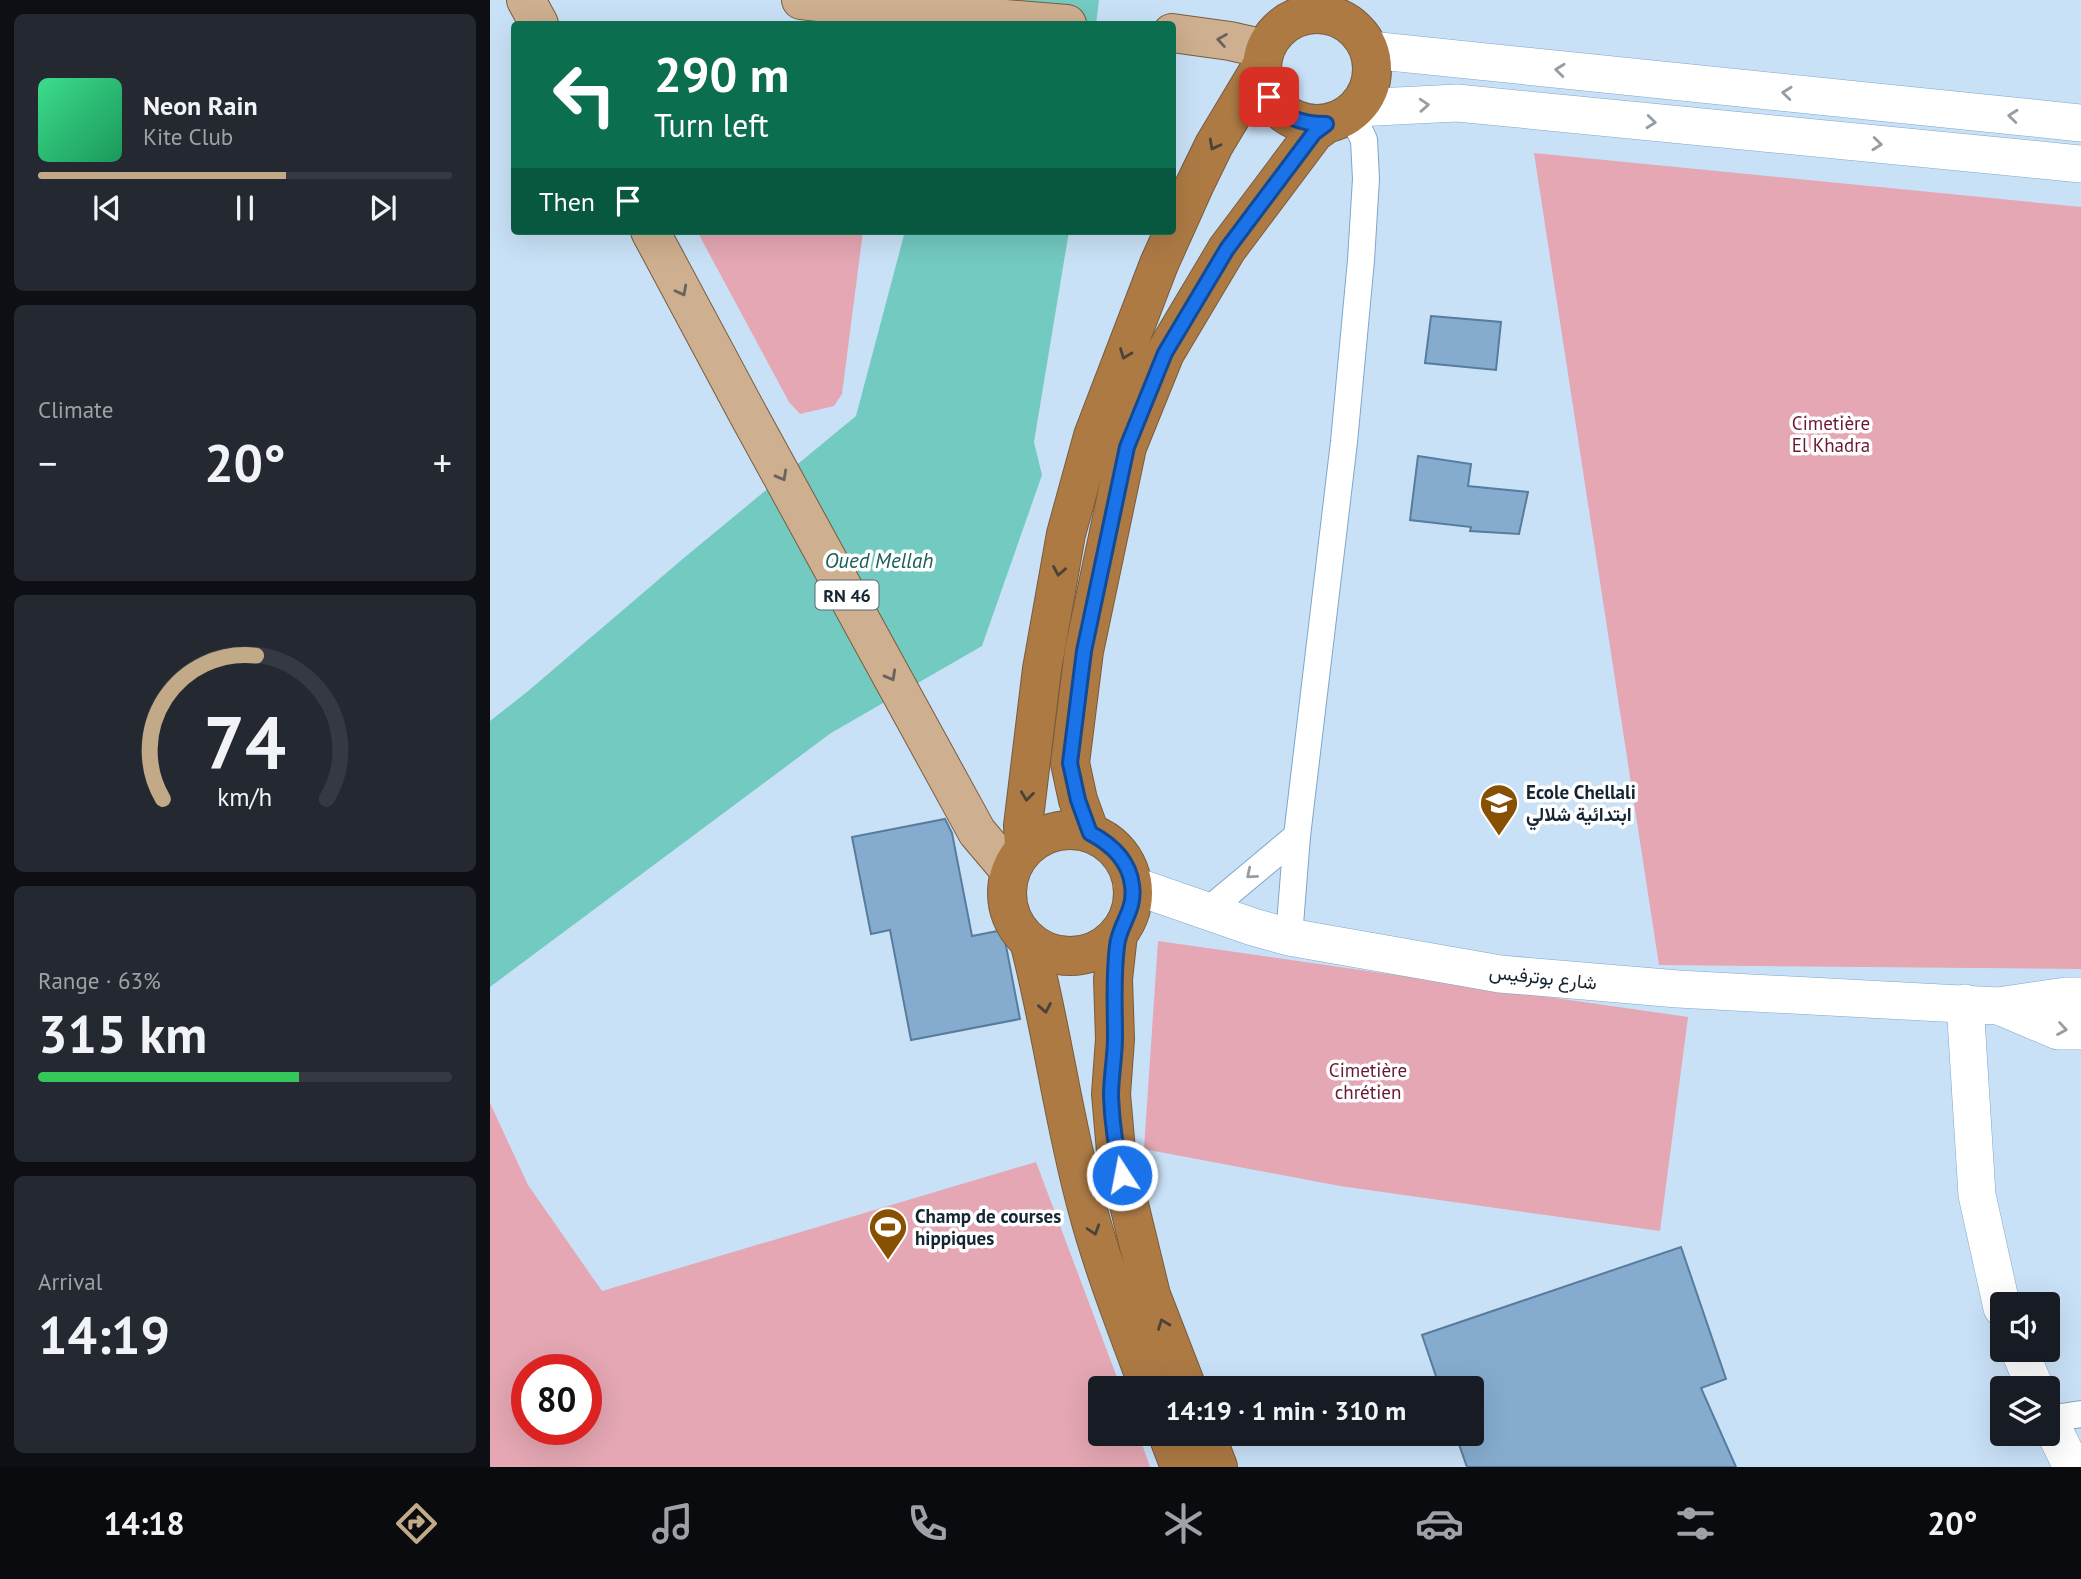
<!DOCTYPE html>
<html lang="en">
<head>
<meta charset="utf-8">
<style>
	:root { --surface:#171b24; --page:#242831; --text:#f1f3f6; --muted:#9ea1a6; --line:#363941; --accent:#c2aa88 }
	body { margin:0; font-family:"PT Sans",Vazirmatn,sans-serif; background:var(--page); color:var(--text); height:100vh; display:flex; flex-direction:column; font-size:26px; white-space:nowrap }
	* { box-sizing:border-box; margin:0 }
	p { font-size:23px; color:var(--muted) }
	.icon { flex:none; width:38px; height:38px; fill:none; stroke:currentColor; stroke-width:2; stroke-linecap:round; stroke-linejoin:round }
	.map { position:relative; flex:1; overflow:hidden }
	.side { display:flex; flex-direction:column; gap:14px; padding:14px; background:#0d0f14; width:490px }
	.side>* { flex:none }
	.top-card { position:absolute; left:21px; top:21px; width:665px; height:214px; border-radius:7px; box-shadow:0 7px 28px #0002; background:#0b6e4f; color:#fff; overflow:hidden }
	.controls { position:absolute; left:1500px; top:1292px; display:grid; gap:14px }
	.controls a { display:grid; place-items:center; width:70px; height:70px; border-radius:7px; background:var(--surface); box-shadow:0 7px 28px #0002; font-size:35px }
	.speed { position:absolute; left:21px; top:1354px; display:flex; gap:14px; font-size:35px; font-weight:700; text-align:center }
	.speed>* { display:grid; place-content:center; width:91px; height:91px; border-radius:50%; background:var(--surface); box-shadow:0 7px 28px #0002; line-height:1 }
	.speed .limit { border:10px solid #d22; background:#fff; color:#111 }
	.pin { position:absolute; display:grid; place-items:center; width:60px; height:60px; color:#fff; margin:-30px; border-radius:14px; box-shadow:0 4px 10px #0006 }
	.me { position:absolute; width:77px; margin:-38px; rotate:349deg; stroke-linejoin:round; filter:drop-shadow(0 0 5px #0008) }
	.turn { display:flex; align-items:center; gap:24px; height:147px; padding:0 28px; font-size:32px }
	.turn .icon { width:91px; height:91px; stroke-width:2.5 }
	.turn b { display:block; font-size:49px; line-height:60px }
	.then { display:flex; align-items:center; height:66px; padding:0 28px; background:#0003; gap:14px; font-size:26px }
	.big { font-size:52px; font-weight:800; line-height:1.1 }
	.side .tile { flex:1; display:flex; flex-direction:column; justify-content:center; gap:10px; min-width:0; padding:0 24px; border-radius:10px; background:var(--page) }
	.side .dial { align-items:center; gap:0 }
	.dial svg { height:182px; overflow:visible; fill:none; stroke:var(--line); stroke-width:7; stroke-linecap:round; text-anchor:middle }
	.dial text { fill:var(--text); stroke:none }
	.song { display:flex; align-items:center; gap:21px }
	.cover { width:84px; height:84px; border-radius:10px; background:linear-gradient(135deg,hsl(150 70% 55%),hsl(150 70% 35%)) }
	.played { height:7px; border-radius:4px; background:linear-gradient(90deg,var(--accent) 60%,var(--line) 60%) }
	.keys { display:flex; justify-content:space-around; direction:ltr }
	.heat { display:flex; justify-content:space-between; align-items:center; font-size:38px; direction:ltr }
	.charge { height:10px; border-radius:5px; background:linear-gradient(90deg,#34c759 63%,var(--line) 0) }
	.trip { position:absolute; left:598px; top:1376px; width:396px; height:70px; border-radius:7px; background:var(--surface); box-shadow:0 7px 28px #0002; font-weight:800; line-height:70px; text-align:center }
	.tab-bar { display:flex; height:112px; justify-content:space-around; align-items:center; background:#090b0e; color:var(--muted) }
	.tab-bar .icon { width:49px; height:49px }
	.tab-bar .current { color:var(--accent) }
	.tab-bar b { font-size:32px; color:var(--text) }
	main { display:flex; flex:1; min-height:0 }
	.map>svg:first-child { display:block }
</style>
</head>
<body>
<main>
<section class="side">
<div class="tile">
<div class="song"><i class="cover"></i><div><b>Neon Rain</b><p>Kite Club</p></div></div>
<div class="played"></div>
<div class="keys"><svg class="icon" aria-label="previous" viewBox="0 0 24 24"><path d="M18 5L8 12l10 7zM5 5v14"/></svg><svg class="icon" aria-label="pause" viewBox="0 0 24 24"><path d="M8 5v14M16 5v14"/></svg><svg class="icon" aria-label="next" viewBox="0 0 24 24"><path d="M6 5l10 7-10 7zM19 5v14"/></svg></div>
</div>
<div class="tile"><p>Climate</p>
<div class="heat"><a>−</a><b class="big">20°</b><a>+</a></div>
</div>
<div class="tile dial"><svg viewBox="0 0 100 80">
<path d="M14 69A42 42 0 1 1 86 69"/>
<path d="M14 69A42 42 0 0 1 55 6" stroke="#c2aa88"/>
<text x="50" y="56" font-size="32" font-weight="700">74</text>
<text x="50" y="72" font-size="11">km/h</text>
</svg></div>
<div class="tile"><p>Range · 63%</p><b class="big">315 km</b><div class="charge"></div></div>
<div class="tile"><p>Arrival</p><b class="big">14:19</b></div>
</section>
<div class="map">
<svg width="1591" height="1467" viewBox="0 0 1591 1467">
	<rect width="100%" height="100%" fill="#c9e1f7"/>
	<g fill="#e4a7b3" fill-rule="evenodd">
		<polygon points="1044,153 1591,207 1591,969 1169,965"/>
		<polygon points="207,231 373,231 352,394 344,406 310,414 299,402"/>
		<polygon points="668,941 1198,1017 1170,1231 850,1186 654,1149"/>
		<path d="M0,1103L38,1185L112,1291L546,1162L631,1388H611V1433H648L660,1467H0ZM96,1370V1430H37V1370Z"/>
	</g>
	<g fill="#73cac0">
		<polygon points="457,0 609,0 606,24 450,24"/>
		<polygon points="415,231 579,231 544,442 552,475 492,646 341,733 0,987 0,721 37,692 195,557 366,416"/>
	</g>
	<g fill="#85acce" stroke="#577c9d" stroke-width="2">
		<polygon points="941,316 1011,322 1006,370 935,363"/>
		<polygon points="928,456 981,464 978,486 1038,492 1029,534 980,531 981,527 920,520"/>
		<polygon points="455,819 462,833 482,936 513,930 530,1019 421,1040 400,930 381,934 362,837"/>
		<polygon points="1191,1247 1236,1379 1211,1388 1246,1467 977,1467 965,1433 982,1433 982,1388 950,1388 932,1335"/>
	</g>
	<g fill="none" stroke-linecap="round" stroke-linejoin="round">
		<g stroke="#7fa6c8" stroke-width="28">
			<g id="street">
				<polyline points="716,912 807,836"/>
				<polyline points="799,937 807,836 854,442 871,260 876,179 874,140 861,113"/>
				<polyline points="1558,1419 1591,1414"/>
			</g>
		</g>
		<g stroke="#7fa6c8" stroke-width="38">
			<g id="secondary">
				<polyline points="880,50 1591,123"/>
				<polyline points="866,108 967,103 1591,164"/>
				<polyline points="642,885 763,927 799,937 1010,974 1188,989 1508,1006 1576,996 1591,996"/>
				<polyline points="1475,1003 1487,1195 1512,1308"/>
				<polyline points="1509,1006 1568,1031 1591,1031"/>
				<polyline points="1529,1349 1545,1388"/>
				<polyline points="1558,1418 1582,1467"/>
			</g>
		</g>
		<g stroke="#785c3e" stroke-width="40">
			<g id="primary">
				<polyline points="36,0 49,24"/>
				<polyline points="311,0 393,9 577,24"/>
				<polyline points="682,33 740,41 775,49"/>
				<polyline points="160,231 259,416 487,832 520,871"/>
			</g>
		</g>
		<g stroke="#785c3e" stroke-width="40">
			<g id="highway">
				<circle cx="827" cy="69" r="55"/>
				<circle cx="580" cy="893" r="63"/>
				<polyline points="600,833 588,800 580,763 594,651 637,447 675,353 737,249 824,133 836,124"/>
				<polyline points="534,849 533,826 552,669 576,534 603,436 669,264 704,186 724,145 772,65"/>
				<polyline points="628,934 623,979 625,1039 621,1094 626,1151 661,1295 697,1388"/>
				<path d="M539,941C562,1029 573,1119 597,1207C613,1268 637,1328 659,1388"/>
				<polyline points="677,1433 690,1467"/>
				<polyline points="715,1433 728,1467"/>
			</g>
		</g>
		<use href="#street" stroke="#fff" stroke-width="26"/>
		<use href="#secondary" stroke="#fff" stroke-width="37"/>
		<use href="#primary" stroke="#ceaf8f" stroke-width="38"/>
		<use href="#highway" stroke="#ad7a44" stroke-width="38"/>
	</g>
	<defs><path id="oneway-chevron" d="M-2-3.5L2.5 0L-2 3.5" fill="none" stroke-width="1.6" stroke-linecap="round" stroke-linejoin="round" transform="scale(1.75)"/></defs>
	<g stroke="#69635c">
		<use href="#oneway-chevron" transform="translate(732 40) rotate(-171)"/>
		<use href="#oneway-chevron" transform="translate(192 291) rotate(62)"/>
		<use href="#oneway-chevron" transform="translate(292 476) rotate(61)"/>
		<use href="#oneway-chevron" transform="translate(401 676) rotate(61)"/>
	</g>
	<g stroke="#969da3">
		<use href="#oneway-chevron" transform="translate(1070 70) rotate(-174)"/>
		<use href="#oneway-chevron" transform="translate(1297 93) rotate(-174)"/>
		<use href="#oneway-chevron" transform="translate(934 105) rotate(-4)"/>
		<use href="#oneway-chevron" transform="translate(1523 116) rotate(-174)"/>
		<use href="#oneway-chevron" transform="translate(1161 122) rotate(6)"/>
		<use href="#oneway-chevron" transform="translate(1387 144) rotate(6)"/>
		<use href="#oneway-chevron" transform="translate(761 874) rotate(140)"/>
		<use href="#oneway-chevron" transform="translate(1572 1029) rotate(9)"/>
	</g>
	<g stroke="#4b4339">
		<use href="#oneway-chevron" transform="translate(724 145) rotate(118)"/>
		<use href="#oneway-chevron" transform="translate(635 354) rotate(111)"/>
		<use href="#oneway-chevron" transform="translate(569 571) rotate(100)"/>
		<use href="#oneway-chevron" transform="translate(537 796) rotate(97)"/>
		<use href="#oneway-chevron" transform="translate(555 1008) rotate(80)"/>
		<use href="#oneway-chevron" transform="translate(604 1230) rotate(72)"/>
		<use href="#oneway-chevron" transform="translate(673 1324) rotate(-111)"/>
	</g>
	<g fill="none" stroke-linecap="round" stroke-linejoin="round">
		<g stroke="#114b97" stroke-width="18">
			<path id="route" d="M632,1175C626,1150 622,1123 621,1096C621,1076 625,1057 625,1037C625,1006 623,977 627,946C629,924 646,911 642,885C639,860 621,844 600,833L588,800L580,763L594,651L637,447L675,353L712,291L737,249L824,133L836,124C809,124 796,118 779,97"/>
		</g>
		<use href="#route" stroke="#1a73e8" stroke-width="12"/>
	</g>
	<defs>
		<g id="school-pin" transform="scale(2.0125)"><path d="M0 17L-7.5 6A9.5 9.5 0 1 1 7.5 6Z" fill="#885001" stroke="#fff"/><path d="M0-5L7-2L0 1L-7-2ZM-4 1L0 2.5L4 1V4Q0 6-4 4Z" fill="#fff"/></g>
		<g id="stadium-pin" transform="scale(2.0125)"><path d="M0 17L-7.5 6A9.5 9.5 0 1 1 7.5 6Z" fill="#885001" stroke="#fff"/><path d="M0-5a6.5 5 0 1 0 0 10a6.5 5 0 1 0 0-10ZM-3.5-1.8h7v3.6h-7Z" fill="#fff"/></g>
	</defs>
	<g fill-rule="evenodd">
		<use href="#school-pin" x="1009" y="803"/>
		<use href="#stadium-pin" x="398" y="1227"/>
	</g>
	<g text-anchor="middle" dominant-baseline="central" stroke-width="7" stroke-linejoin="round" paint-order="stroke">
		<rect fill="#fff" stroke="#5c6670" stroke-width="2" x="325.5" y="580.5" width="63" height="29" rx="5"/>
		<g font-size="18" font-weight="bold" fill="#162533">
			<text x="357" y="595">RN 46</text>
		</g>
		<g font-size="19" fill="#6a1833" stroke="#fff">
			<text x="1341" y="423">Cimetière<tspan x="1341" dy="22">El Khadra</tspan></text>
			<text x="878" y="1070">Cimetière<tspan x="878" dy="22">chrétien</tspan></text>
		</g>
		<g font-size="19" font-weight="bold" fill="#162533" stroke="#fff" text-anchor="start">
			<text x="1036" y="792">Ecole Chellali<tspan x="1036" dy="22">ابتدائية شلالي</tspan></text>
			<text x="425" y="1216">Champ de courses<tspan x="425" dy="22">hippiques</tspan></text>
		</g>
		<g font-size="19" fill="#162533" stroke="#fff">
			<text transform="translate(1053 977) rotate(6)">شارع بوترفيس</text>
		</g>
		<g font-size="21" font-style="italic" fill="#186059" stroke="#fff">
			<text x="389" y="560">Oued Mellah</text>
		</g>
	</g>
</svg>
<div class="controls">
<a><svg class="icon" aria-label="sound" viewBox="0 0 24 24"><path d="M4 9h4l5-4v14l-5-4H4zM17 9q2 3 0 6"/></svg></a>
<a><svg class="icon" aria-label="layers" viewBox="0 0 24 24"><path d="M12 4l9 5-9 5-9-5zM3 14l9 5 9-5"/></svg></a>
</div>
<div class="speed"><div class="limit">80</div></div>
<div class="pin" style="left:779px;top:97px;background:#d93025"><svg class="icon" aria-label="arrive" viewBox="0 0 24 24"><path d="M6 21V4h12l-3 4 3 4H6"/></svg></div>
<svg class="me" style="left:632px;top:1175px" viewBox="-20 -20 40 40"><circle r="17" fill="#1a73e8" stroke="#fff" stroke-width="3"/><path d="M0-11L8 9 0 5-8 9z" fill="#fff"/></svg>
<div class="trip">14:19 · 1 min · 310 m</div>
<div class="top-card">
<div class="turn"><svg class="icon" aria-label="left" viewBox="0 0 24 24"><path d="M17 20v-9H6M10 6l-5 5 5 5"/></svg><div><b>290 m</b>Turn left</div></div>
<div class="then">Then<svg class="icon" aria-label="arrive" viewBox="0 0 24 24"><path d="M6 21V4h12l-3 4 3 4H6"/></svg></div>
</div>
</div>
</main>
<nav class="tab-bar">
<b>14:18</b>
<svg class="icon current" aria-label="directions" viewBox="0 0 24 24"><path d="M12 3l9 9-9 9-9-9zM9 14v-3h6M13 9l2 2-2 2"/></svg>
<svg class="icon" aria-label="music" viewBox="0 0 24 24"><path d="M9 18V5l10-2v13"/><circle cx="6" cy="18" r="3"/><circle cx="16" cy="16" r="3"/></svg>
<svg class="icon" aria-label="phone" viewBox="0 0 24 24"><path d="M5 4h4l2 5-3 2q2 4 5 5l2-3 5 2v4C11 20 4 13 5 4z"/></svg>
<svg class="icon" aria-label="climate" viewBox="0 0 24 24"><path d="M12 3v18M4 7l16 10M4 17L20 7"/></svg>
<svg class="icon" aria-label="car" viewBox="0 0 24 24"><path d="M5 17H2v-5l4-1 3-4h7l3 4 3 1v5h-3M9 17h6M6 11h13"/><circle cx="7" cy="17" r="2"/><circle cx="17" cy="17" r="2"/></svg>
<svg class="icon" aria-label="filters" viewBox="0 0 24 24"><path d="M4 7h16M4 17h16"/><circle cx="9" cy="7" r="2"/><circle cx="15" cy="17" r="2"/></svg>
<b>20°</b>
</nav>
</body>
</html>
